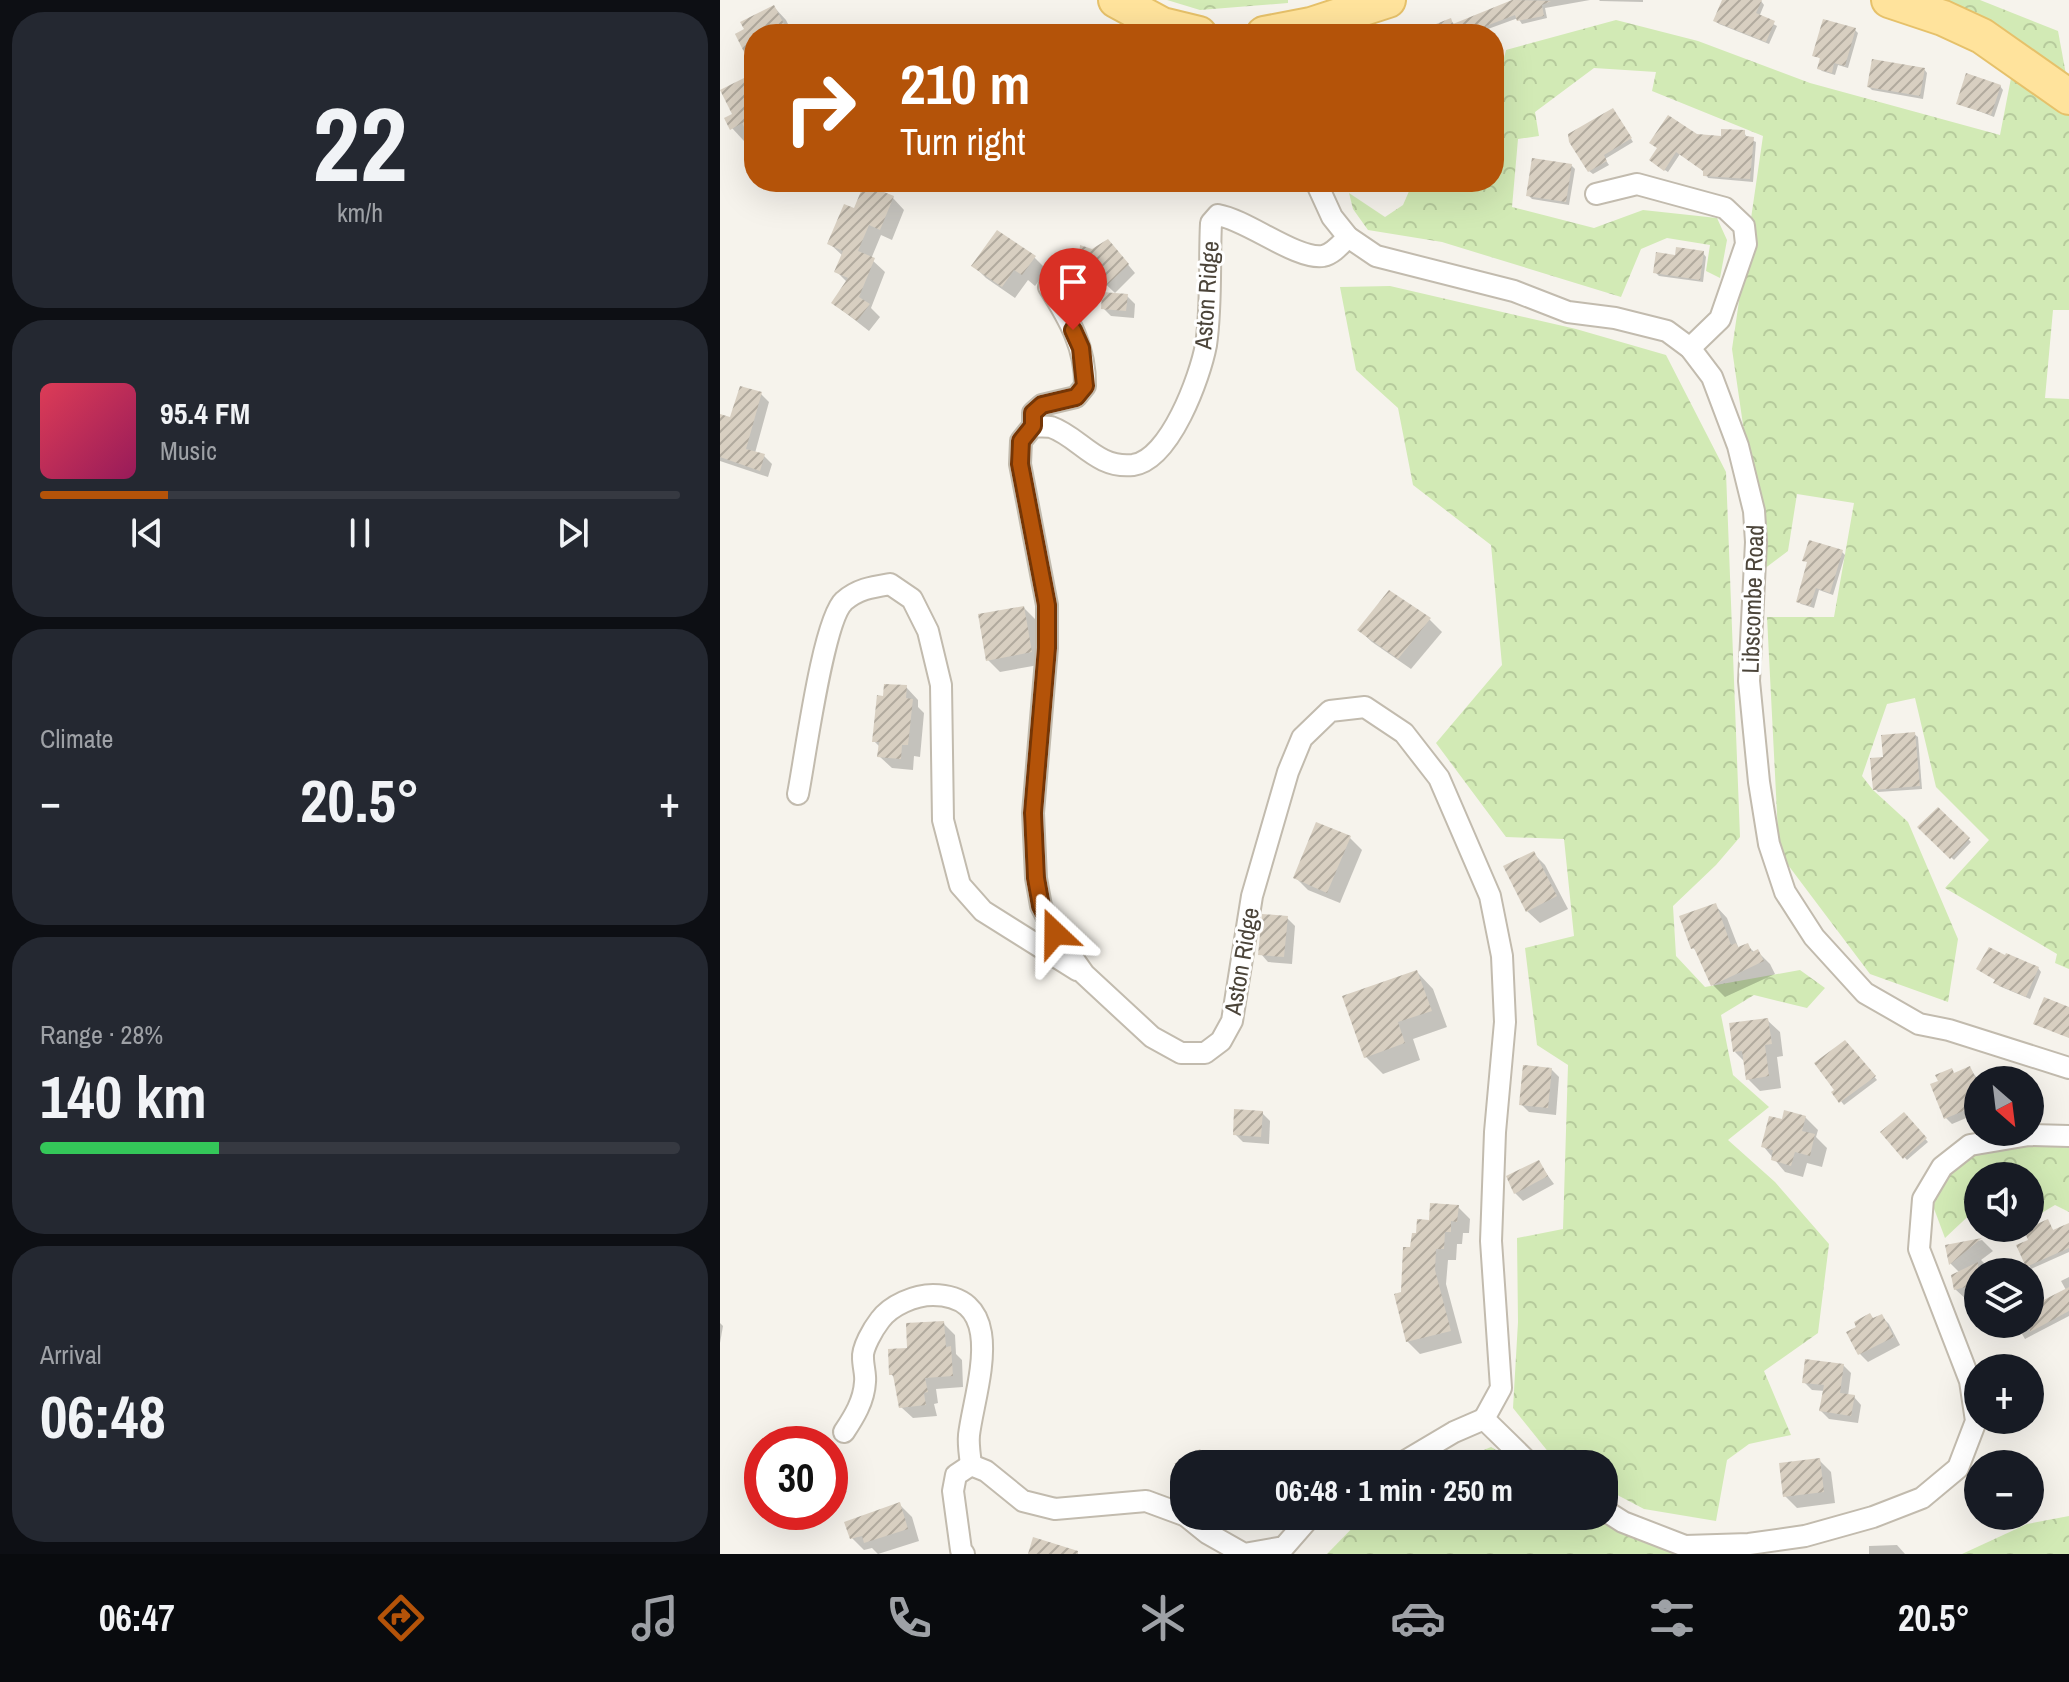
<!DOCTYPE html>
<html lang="en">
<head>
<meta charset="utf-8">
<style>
	:root { --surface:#171b24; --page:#242831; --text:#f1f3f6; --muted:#9ea1a6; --line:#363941; --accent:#b45309 }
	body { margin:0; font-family:"Archivo Narrow",sans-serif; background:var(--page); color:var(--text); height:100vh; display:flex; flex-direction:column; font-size:30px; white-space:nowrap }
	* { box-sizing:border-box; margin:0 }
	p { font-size:26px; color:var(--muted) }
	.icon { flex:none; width:44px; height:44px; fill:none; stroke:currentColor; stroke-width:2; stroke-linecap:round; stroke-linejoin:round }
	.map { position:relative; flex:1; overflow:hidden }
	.sheet { display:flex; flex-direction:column; gap:12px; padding:12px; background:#0d0f14; width:720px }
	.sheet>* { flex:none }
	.hud { position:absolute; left:24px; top:24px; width:760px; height:168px; border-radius:32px; box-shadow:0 8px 32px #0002; background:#b45309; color:#fff; overflow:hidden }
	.needle { width:52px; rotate:152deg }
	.controls { position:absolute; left:1244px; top:1066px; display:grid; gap:16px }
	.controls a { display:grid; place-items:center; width:80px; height:80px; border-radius:50%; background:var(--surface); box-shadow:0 8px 32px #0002; font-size:40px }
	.speed { position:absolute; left:24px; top:1426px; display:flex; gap:16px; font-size:40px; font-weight:700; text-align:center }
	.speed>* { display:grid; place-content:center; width:104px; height:104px; border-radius:50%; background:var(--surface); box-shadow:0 8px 32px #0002; line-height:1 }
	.speed .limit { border:12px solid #d22; background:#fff; color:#111 }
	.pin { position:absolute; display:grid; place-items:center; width:68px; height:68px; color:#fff; margin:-82px -34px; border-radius:50% 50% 50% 0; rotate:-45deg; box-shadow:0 0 8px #0007 }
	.pin .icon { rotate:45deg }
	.me { position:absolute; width:88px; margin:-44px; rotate:337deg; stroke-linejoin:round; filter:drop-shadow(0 0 6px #0008) }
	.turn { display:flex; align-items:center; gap:28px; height:168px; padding:0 24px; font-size:36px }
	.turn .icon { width:104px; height:104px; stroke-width:2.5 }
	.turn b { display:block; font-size:56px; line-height:68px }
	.big { font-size:60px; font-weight:700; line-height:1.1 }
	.sheet .widget { flex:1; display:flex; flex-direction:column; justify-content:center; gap:12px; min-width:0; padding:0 28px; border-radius:32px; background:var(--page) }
	.sheet .dial { align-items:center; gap:0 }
	.dial b { font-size:104px; line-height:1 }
	.song { display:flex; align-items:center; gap:24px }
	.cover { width:96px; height:96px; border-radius:12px; background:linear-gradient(135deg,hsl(350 70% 55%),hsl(330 70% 35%)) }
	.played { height:8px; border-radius:4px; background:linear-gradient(90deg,var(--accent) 20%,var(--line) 20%) }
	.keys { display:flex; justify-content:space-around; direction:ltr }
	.heat { display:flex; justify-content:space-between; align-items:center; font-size:44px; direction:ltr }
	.charge { height:12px; border-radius:6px; background:linear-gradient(90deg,#34c759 28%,var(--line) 0) }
	.trip { position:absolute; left:450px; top:1450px; width:448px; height:80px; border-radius:32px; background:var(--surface); box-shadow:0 8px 32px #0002; font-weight:700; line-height:80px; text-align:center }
	.menu { display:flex; height:128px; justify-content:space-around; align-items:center; background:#090b0e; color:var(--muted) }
	.menu .icon { width:56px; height:56px }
	.menu .active { color:var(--accent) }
	.menu b { font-size:36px; color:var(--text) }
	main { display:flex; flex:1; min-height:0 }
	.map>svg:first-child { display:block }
</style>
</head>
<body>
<main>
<section class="sheet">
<div class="widget dial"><b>22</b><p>km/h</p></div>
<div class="widget">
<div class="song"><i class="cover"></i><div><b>95.4 FM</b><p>Music</p></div></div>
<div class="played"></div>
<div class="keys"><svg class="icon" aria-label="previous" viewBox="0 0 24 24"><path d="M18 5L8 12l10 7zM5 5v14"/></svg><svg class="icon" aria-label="pause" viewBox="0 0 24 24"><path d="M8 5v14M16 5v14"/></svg><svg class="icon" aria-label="next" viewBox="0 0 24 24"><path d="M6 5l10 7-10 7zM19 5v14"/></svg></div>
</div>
<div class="widget"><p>Climate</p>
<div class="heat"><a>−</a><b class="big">20.5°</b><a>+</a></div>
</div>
<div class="widget"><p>Range · 28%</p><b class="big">140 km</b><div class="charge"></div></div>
<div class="widget"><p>Arrival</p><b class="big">06:48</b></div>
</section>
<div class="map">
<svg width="1349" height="1554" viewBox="0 0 1349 1554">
	<defs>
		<pattern id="forest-crowns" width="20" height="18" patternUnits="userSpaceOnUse" patternTransform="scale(2)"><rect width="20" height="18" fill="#d2eab5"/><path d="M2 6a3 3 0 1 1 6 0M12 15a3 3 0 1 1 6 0" fill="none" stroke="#b6ca9c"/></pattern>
		<pattern id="building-hatch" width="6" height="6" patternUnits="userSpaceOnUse" patternTransform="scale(2)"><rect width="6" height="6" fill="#d8cfc1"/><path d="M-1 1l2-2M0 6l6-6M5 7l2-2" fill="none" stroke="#b1aa9e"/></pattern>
	</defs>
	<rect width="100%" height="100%" fill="#f6f3ec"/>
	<g fill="url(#forest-crowns)">
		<polygon points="447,0 568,0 568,3 480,10"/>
		<polygon points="1192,0 1260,0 1338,31 1347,80"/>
		<polygon points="896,20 978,41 1090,83 1280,135 1292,73 1349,104 1349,310 1333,310 1325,398 1349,399 1349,969 1335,963 1337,954 1225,888 1269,840 1216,787 1195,698 1167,704 1142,776 1153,790 1188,822 1238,939 1228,1002 1150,974 1059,853 1047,617 1114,617 1134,503 1077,494 1068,551 1044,569 1012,349 1043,136 932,91 936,72 874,68 815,112 819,136 798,139 792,207 874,228 923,210 997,218 1007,240 1000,278 986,271 990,245 947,238 921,249 901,297 722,242 648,230 633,209 629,193 665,217 683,205 693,182 774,182 774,97 786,50"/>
		<polygon points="670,286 856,329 946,355 1006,472 1020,837 996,865 953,906 956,956 985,987 1080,970 1105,988 1087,1008 1034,995 1001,1015 1013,1075 1049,1107 1008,1140 1055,1182 1109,1244 1098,1333 1044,1371 1071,1435 1029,1444 1007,1460 996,1521 924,1509 884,1488 884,1464 838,1464 793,1408 798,1322 797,1238 843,1229 848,1065 817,1045 805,948 854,936 844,839 786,837 716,743 782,665 771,545 693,485 678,408 636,370 620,287"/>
		<polygon points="1285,1140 1349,1143 1349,1212 1335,1205 1310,1220 1310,1176 1258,1176 1258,1207 1225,1238 1213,1206 1236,1159"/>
		<polygon points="771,1447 799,1464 730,1464"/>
		<polygon points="644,1516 884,1516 987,1554 607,1554"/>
		<polygon points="1349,1516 1349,1554 1242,1554 1307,1524"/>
	</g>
	<g fill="#0003">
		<polygon points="795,0 870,0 825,8 827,18 802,24 798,18 768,29 770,34 718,34 730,20 735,25 795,2"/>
		<polygon points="879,0 923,0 923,2 880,1"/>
		<polygon points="1004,0 1041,1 1044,5 1039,17 1057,26 1049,44 999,24 996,21"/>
		<polygon points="54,7 66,20 73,34 34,34 34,67 18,35"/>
		<polygon points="1135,30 1138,33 1128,68 1118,65 1115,75 1102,71 1099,68 1102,60 1095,55"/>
		<polygon points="1204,69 1207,73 1203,99 1152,90 1149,87"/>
		<polygon points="34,78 34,137 24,141 12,128 15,114"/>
		<polygon points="1280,86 1283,90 1274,117 1238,103"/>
		<polygon points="896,114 913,142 885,159 889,165 873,174 869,171"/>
		<polygon points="1024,132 1027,138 1036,142 1033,182 988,178 985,171 960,154 948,172 934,163 976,136 1003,138"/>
		<polygon points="851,165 855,169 849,205 812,199 808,195"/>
		<polygon points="173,198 184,210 172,240 161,235 151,259 165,272 151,308 160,317 149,331 113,303 128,283 117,272 123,256 110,244 135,210"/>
		<polygon points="395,249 415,273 395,293 378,277 369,274 360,266 372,252"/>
		<polygon points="983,253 986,257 983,282 939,276 935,272 957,257"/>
		<polygon points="314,257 327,270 315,286 308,280 295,298 266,278 254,266"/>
		<polygon points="407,296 415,304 414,318 391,316 383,308"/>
		<polygon points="41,394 49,402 35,453 44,456 52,464 48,477 0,461 0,420 11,419"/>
		<polygon points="1121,551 1125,555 1113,595 1099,590 1094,608 1081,604 1078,601 1089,564 1085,560"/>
		<polygon points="670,593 710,620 722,632 691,669 652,642 639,630"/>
		<polygon points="304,608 316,620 324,664 280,672 268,660"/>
		<polygon points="186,687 198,700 198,707 204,713 200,757 194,756 193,770 172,768 159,756 160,747 154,741 165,698"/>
		<polygon points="1194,734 1198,737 1202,789 1158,792 1155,789 1165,759"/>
		<polygon points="1218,810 1251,842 1234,860 1200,827"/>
		<polygon points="630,838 642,850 620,903 588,890 576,878"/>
		<polygon points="813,853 825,865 848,909 820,923 807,911"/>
		<polygon points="995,905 1007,918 1019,949 1027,945 1035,953 1038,952 1050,964 1055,974 1005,997 993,985 979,953 973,948"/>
		<polygon points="567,918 575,926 572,964 548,962 541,954"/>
		<polygon points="1318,968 1321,972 1310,999 1279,986 1277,980 1258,969"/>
		<polygon points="697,972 713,989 727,1027 693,1039 700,1060 663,1074 646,1057"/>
		<polygon points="1047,1020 1060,1032 1063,1056 1057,1057 1061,1088 1040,1091 1028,1079 1025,1062 1015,1052"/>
		<polygon points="1125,1042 1157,1080 1124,1105 1114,1092"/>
		<polygon points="1250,1068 1258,1080 1258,1113 1232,1124 1226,1118"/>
		<polygon points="831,1069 839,1077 836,1115 809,1112 801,1104"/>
		<polygon points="542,1113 550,1121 549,1144 523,1142 515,1134"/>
		<polygon points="1184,1115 1208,1142 1187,1160 1163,1133"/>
		<polygon points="1085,1117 1098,1130 1096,1137 1107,1148 1102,1167 1087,1163 1083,1177 1065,1172 1043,1146 1063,1121"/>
		<polygon points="818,1162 834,1184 803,1201 795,1193"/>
		<polygon points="738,1207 750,1219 749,1233 743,1233 742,1244 737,1244 736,1260 728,1260 726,1284 742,1343 700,1354 687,1341 683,1294 692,1250 711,1222"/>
		<polygon points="1330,1225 1334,1232 1349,1225 1349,1252 1311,1269 1299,1246 1311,1241"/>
		<polygon points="1262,1240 1273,1251 1261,1260 1273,1272 1258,1272 1258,1299 1248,1301 1235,1289 1240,1273 1231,1264 1227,1247"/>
		<polygon points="1349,1277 1349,1316 1305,1339 1296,1324 1310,1324 1310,1309 1346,1290 1341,1281"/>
		<polygon points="1161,1316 1169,1324 1180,1345 1148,1362 1140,1354 1129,1333"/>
		<polygon points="0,1323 3,1326 0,1343"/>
		<polygon points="223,1323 235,1335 236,1354 242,1360 243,1387 216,1389 218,1403 214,1404 217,1416 193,1418 181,1407 176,1380 171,1374"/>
		<polygon points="1123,1365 1131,1373 1128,1396 1134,1397 1141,1405 1138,1423 1109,1419 1101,1411 1105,1391 1092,1390 1084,1382"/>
		<polygon points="1099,1460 1111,1472 1115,1503 1077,1508 1065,1496"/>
		<polygon points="110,1464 127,1492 110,1501"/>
		<polygon points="464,1475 464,1489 458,1478"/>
		<polygon points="179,1504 192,1517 199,1541 158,1554 152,1548 144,1550 132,1538"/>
		<polygon points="1177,1545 1185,1554 1149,1554 1149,1546"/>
	</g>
	<g fill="url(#building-hatch)">
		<polygon points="792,0 831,1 822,5 824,16 797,21 795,15 766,26 769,34 691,34 731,18 733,24"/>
		<polygon points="1002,0 1042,0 1036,13 1055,21 1046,42 993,21"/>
		<polygon points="54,5 64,24 57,27 61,34 34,34 34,72 15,34 24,29 20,22"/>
		<polygon points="1103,19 1136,28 1125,66 1114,63 1112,73 1097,69 1100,58 1092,56"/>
		<polygon points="1152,59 1205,68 1200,96 1147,87"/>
		<polygon points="34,73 34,147 22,123 10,130 4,118 12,114 0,90"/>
		<polygon points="1246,73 1281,85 1271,115 1236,104"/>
		<polygon points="893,108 912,138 884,155 887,161 868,172 849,142 848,134"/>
		<polygon points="948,115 977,134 1001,136 1001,129 1025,130 1025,136 1034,137 1030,179 983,176 983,171 956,152 944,171 929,160 937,148 929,143"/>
		<polygon points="812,158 852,164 846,202 806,196"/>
		<polygon points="144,184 174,196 160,230 149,225 138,251 155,258 139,297 150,304 137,321 111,303 128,278 114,272 123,251 107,244 124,204 134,208"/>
		<polygon points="277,230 316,256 302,275 294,270 282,287 251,266"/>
		<polygon points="388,239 409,264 385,287 368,270 358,267 360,245 372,249"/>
		<polygon points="956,247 984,251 980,280 933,273 936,252 955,255"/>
		<polygon points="382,292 408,294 406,311 381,309"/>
		<polygon points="20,386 42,392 26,449 45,454 40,471 0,457 0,414 10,417"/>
		<polygon points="1089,540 1123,550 1110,593 1096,588 1090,606 1076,602 1087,562 1082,561"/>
		<polygon points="669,590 711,618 678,659 637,630"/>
		<polygon points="304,606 312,652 266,661 258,614"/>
		<polygon points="164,684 187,685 186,698 193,699 188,745 182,745 181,759 157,757 159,742 152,742 157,695 163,696"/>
		<polygon points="1195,732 1200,786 1153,790 1150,758 1163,757 1161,735"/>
		<polygon points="1218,807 1250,838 1230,859 1197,827"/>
		<polygon points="596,822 631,836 607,893 573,878"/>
		<polygon points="814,851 837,896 806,912 783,866"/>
		<polygon points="996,903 1011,945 1016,943 1018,947 1028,943 1032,952 1038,949 1044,961 991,986 974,948 971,949 959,916"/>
		<polygon points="542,914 568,916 564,957 538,955"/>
		<polygon points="1269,947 1285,955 1286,953 1319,967 1306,997 1273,983 1275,980 1256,969"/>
		<polygon points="697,970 712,1011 678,1022 685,1043 644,1058 622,996"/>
		<polygon points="1324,997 1349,1007 1349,1038 1313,1024"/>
		<polygon points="1048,1018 1052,1044 1045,1045 1049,1076 1026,1080 1022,1051 1013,1052 1009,1023"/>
		<polygon points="1125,1040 1156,1076 1119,1103 1111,1092 1114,1090 1094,1063"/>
		<polygon points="803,1065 832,1068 828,1108 799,1105"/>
		<polygon points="1250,1066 1258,1084 1258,1105 1224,1119 1210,1084 1218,1081 1215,1075 1232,1068 1234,1073"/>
		<polygon points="514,1109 543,1111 541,1137 513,1135"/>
		<polygon points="1064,1110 1086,1116 1082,1131 1095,1134 1090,1156 1075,1152 1071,1166 1051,1160 1053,1150 1041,1147 1049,1116 1062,1119"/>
		<polygon points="1184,1112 1207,1138 1183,1159 1160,1132"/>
		<polygon points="819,1160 828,1176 794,1194 786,1176"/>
		<polygon points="710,1203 739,1205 737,1222 731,1221 731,1232 725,1232 724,1249 716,1249 715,1270 731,1331 686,1342 674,1294 681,1292 683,1247 690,1247 692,1233 696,1233 697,1219 709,1220"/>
		<polygon points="1328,1219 1333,1230 1349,1223 1349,1248 1306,1267 1296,1245 1308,1240 1304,1230"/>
		<polygon points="1262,1238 1229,1265 1225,1245"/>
		<polygon points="1258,1262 1258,1284 1234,1290 1231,1275"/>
		<polygon points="1349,1287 1349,1311 1310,1332 1310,1307"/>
		<polygon points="1150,1313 1153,1318 1162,1314 1174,1337 1138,1355 1126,1332 1136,1327 1134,1322"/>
		<polygon points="224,1321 226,1347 231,1346 233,1376 205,1378 208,1392 204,1393 206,1405 179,1408 173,1375 169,1375 168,1349 187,1348 186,1323"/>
		<polygon points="1085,1359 1124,1364 1120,1393 1135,1395 1131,1416 1099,1411 1104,1385 1082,1383"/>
		<polygon points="480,1449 489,1464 454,1464"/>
		<polygon points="1100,1458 1104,1492 1063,1497 1059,1463"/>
		<polygon points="180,1502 188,1529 144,1543 142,1536 130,1539 124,1522"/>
		<polygon points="313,1537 358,1551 358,1554 308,1554"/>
	</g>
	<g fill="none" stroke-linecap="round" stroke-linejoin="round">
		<g stroke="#c2bbae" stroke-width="24">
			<g id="minor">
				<polyline points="596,182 612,217 628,237 656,256 794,291 848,312 895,318 947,331 970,348 992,377 1018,446 1034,511 1036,542 1029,681 1039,782 1049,844 1065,892 1094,937 1145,993 1199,1024 1229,1030 1349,1068"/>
				<polyline points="876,194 917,184 1005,208 1024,226 1026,244 1000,319 970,348"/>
				<path d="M628,237C621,244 613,254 603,256C577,260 527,220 498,215L491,223C489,263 492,304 486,345C480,377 450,460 413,465C376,469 360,437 331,427C326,426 318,427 313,426L301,441L300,464L327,605V648L313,813L316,878L321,906L335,933L364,974L432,1037L461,1053H485L501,1041L512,1021L532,896L568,772L582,738L610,711L645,707L684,733L719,778L770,896L782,956L785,1022L775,1132L771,1241L781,1388L764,1419"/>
				<path d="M313,426V413L322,405L356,397L365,386C366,348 349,319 329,287"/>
				<path d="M78,794C85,759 103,620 124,601C138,589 152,587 170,584L192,599L208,631L221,685L223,820L240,885L263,911L357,970"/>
				<polyline points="764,1419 810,1464"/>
				<path d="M124,1432C134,1417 144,1401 145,1382C146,1375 143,1366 143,1358C142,1348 153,1329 160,1320C171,1305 195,1295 213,1295C291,1296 254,1391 249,1435C248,1445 250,1455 251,1465"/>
				<polyline points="680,1464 734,1432 764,1419"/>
				<polyline points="884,1510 903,1522 965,1546 1029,1544 1085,1536 1153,1517 1202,1498 1238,1468 1256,1421 1250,1381 1199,1249 1203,1199 1222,1167 1250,1145 1309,1135 1349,1136"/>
				<polyline points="466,1516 487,1533 524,1554 564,1547 591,1516"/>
				<polyline points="244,1554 241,1550 233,1491 236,1475 251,1465 266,1471 303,1501 335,1509 426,1501 464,1515"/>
			</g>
		</g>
		<g stroke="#e6c16a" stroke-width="38">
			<g id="primary">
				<polyline points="396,0 442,25 479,34"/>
				<polyline points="1169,0 1223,18 1262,36 1349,97"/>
				<polyline points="544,34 591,25 668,0"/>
			</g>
		</g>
		<use href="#minor" stroke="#fff" stroke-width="20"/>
		<use href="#primary" stroke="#ffe39c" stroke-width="34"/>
	</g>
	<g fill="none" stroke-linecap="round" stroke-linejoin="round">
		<g stroke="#753606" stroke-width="20">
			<polyline id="route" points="335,933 321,906 316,878 313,813 327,648 327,605 300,464 301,441 313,426 313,413 322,405 356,397 365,386 361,348 353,330"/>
		</g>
		<use href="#route" stroke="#b45309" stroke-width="14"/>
	</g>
	<g text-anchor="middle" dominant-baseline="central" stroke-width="6" stroke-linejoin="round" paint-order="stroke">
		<g font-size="24" fill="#4b4439" stroke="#fff">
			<text transform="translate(486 295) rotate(-86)">Aston Ridge</text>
			<text transform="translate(1032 599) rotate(-88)">Libscombe Road</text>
			<text transform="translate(521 961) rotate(-80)">Aston Ridge</text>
		</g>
	</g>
</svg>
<div class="controls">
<a><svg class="needle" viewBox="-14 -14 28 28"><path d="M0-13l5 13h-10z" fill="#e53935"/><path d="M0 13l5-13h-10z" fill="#9ea1a6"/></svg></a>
<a><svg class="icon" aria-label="sound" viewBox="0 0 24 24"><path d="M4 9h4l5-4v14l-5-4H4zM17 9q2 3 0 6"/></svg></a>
<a><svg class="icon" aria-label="layers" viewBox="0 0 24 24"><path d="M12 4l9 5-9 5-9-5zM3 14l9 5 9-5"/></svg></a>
<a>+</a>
<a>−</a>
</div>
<div class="speed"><div class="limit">30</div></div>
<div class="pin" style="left:353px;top:330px;background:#d93025"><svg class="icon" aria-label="arrive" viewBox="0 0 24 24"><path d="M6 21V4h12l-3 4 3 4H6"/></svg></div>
<svg class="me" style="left:335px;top:933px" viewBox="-20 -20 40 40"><path d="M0-17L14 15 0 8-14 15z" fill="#b45309" stroke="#fff" stroke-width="4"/></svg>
<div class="trip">06:48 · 1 min · 250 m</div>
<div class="hud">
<div class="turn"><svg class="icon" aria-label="right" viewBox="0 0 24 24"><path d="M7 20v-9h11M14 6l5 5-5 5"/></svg><div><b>210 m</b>Turn right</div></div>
</div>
</div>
</main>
<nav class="menu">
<b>06:47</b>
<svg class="icon active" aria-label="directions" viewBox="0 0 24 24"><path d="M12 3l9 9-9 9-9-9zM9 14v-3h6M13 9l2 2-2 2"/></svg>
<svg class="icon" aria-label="music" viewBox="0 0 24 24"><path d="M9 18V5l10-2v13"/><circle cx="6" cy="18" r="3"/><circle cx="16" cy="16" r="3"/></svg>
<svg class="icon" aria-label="phone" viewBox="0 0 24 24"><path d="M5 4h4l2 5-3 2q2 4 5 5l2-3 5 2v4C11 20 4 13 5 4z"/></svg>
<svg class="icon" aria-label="climate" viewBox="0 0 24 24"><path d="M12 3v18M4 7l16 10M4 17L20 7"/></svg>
<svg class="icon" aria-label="car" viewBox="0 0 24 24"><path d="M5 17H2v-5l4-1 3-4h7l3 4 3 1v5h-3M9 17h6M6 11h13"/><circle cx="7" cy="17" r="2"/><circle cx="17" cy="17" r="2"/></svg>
<svg class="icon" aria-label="filters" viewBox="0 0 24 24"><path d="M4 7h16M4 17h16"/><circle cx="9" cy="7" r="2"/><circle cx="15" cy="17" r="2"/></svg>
<b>20.5°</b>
</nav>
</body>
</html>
